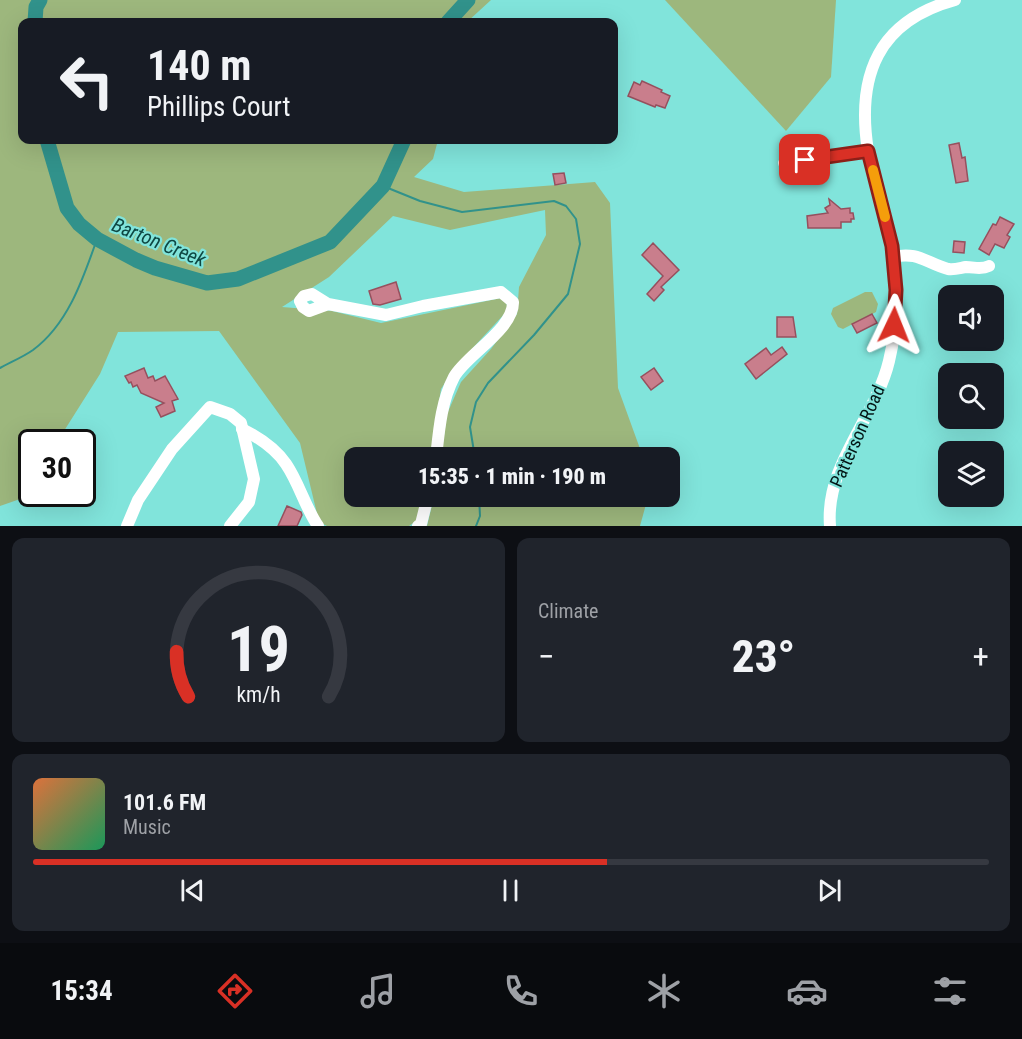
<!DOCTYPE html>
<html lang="en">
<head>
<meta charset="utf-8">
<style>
	:root { --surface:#171b24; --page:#20242c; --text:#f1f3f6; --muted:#9ea1a6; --line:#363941; --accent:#d93025 }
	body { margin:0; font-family:"Roboto Condensed",sans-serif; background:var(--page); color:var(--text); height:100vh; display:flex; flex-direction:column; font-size:22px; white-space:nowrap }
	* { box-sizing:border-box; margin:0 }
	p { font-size:20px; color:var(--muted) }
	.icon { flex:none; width:33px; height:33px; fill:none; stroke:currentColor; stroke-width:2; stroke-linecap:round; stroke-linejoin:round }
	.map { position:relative; height:526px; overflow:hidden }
	.sheet { display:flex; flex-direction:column; gap:12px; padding:12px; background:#0d0f14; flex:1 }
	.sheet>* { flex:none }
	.banner { position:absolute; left:18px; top:18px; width:600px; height:126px; border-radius:12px; box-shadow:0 6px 24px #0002; background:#171b24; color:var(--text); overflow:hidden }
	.controls { position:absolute; left:938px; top:285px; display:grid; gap:12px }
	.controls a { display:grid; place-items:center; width:66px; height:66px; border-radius:12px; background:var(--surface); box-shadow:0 6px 24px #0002; font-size:30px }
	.speed { position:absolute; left:18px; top:429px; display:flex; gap:12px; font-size:30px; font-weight:700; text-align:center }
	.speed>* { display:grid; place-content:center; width:78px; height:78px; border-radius:50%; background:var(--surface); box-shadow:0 6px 24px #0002; line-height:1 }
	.speed .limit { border:3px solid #111; border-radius:9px; background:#fff; color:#111 }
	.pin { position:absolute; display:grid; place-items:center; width:51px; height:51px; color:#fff; margin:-26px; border-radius:12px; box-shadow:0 3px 9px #0006 }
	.me { position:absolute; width:66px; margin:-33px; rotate:2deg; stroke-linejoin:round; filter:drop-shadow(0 0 4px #0008) }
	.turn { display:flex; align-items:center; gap:21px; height:126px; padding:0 30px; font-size:27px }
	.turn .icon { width:78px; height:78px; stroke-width:2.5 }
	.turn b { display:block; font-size:42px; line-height:51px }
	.big { font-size:45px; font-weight:800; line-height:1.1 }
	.sheet .widget { flex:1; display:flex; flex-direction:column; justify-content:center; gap:9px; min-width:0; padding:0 21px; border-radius:12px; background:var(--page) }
	.sheet .dial { align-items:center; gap:0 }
	.dial svg { height:156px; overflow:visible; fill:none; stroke:var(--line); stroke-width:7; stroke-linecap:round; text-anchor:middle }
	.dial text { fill:var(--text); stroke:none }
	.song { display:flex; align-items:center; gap:18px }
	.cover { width:72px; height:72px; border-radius:9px; background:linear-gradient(135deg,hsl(20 70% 55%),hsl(150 70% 35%)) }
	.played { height:6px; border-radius:3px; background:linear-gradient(90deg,var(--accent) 60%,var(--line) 60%) }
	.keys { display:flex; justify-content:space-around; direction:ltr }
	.heat { display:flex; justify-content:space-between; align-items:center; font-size:33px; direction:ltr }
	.sheet .tiles { flex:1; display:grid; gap:12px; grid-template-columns:1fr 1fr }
	.widget:last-child { grid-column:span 2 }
	.trip { position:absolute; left:344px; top:447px; width:336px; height:60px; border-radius:12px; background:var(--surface); box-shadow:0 6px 24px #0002; font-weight:800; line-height:60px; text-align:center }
	.menu { display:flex; height:96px; justify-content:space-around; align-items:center; background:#090b0e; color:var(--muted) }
	.menu .icon { width:42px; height:42px }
	.menu .selected { color:var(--accent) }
	.menu b { font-size:27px; color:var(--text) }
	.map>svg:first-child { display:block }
</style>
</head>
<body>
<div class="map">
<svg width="1022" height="526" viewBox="0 0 1022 526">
	<rect width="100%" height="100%" fill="#81e4db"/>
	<g fill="#9db77d">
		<polygon points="0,0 491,0 467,22 22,22 22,140 438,140 433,159 414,177 464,192 595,182 610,203 618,388 643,457 441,457 447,414 461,382 491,349 517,314 519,287 546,235 545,210 450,230 393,216 329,277 282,307 332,311 381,323 501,298 506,302 508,310 456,366 441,389 431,457 354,458 354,496 424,497 419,519 409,526 327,526 319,522 300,443 219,331 118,332 100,374 57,442 32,442 31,484 23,498 0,506"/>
		<polygon points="665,0 836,0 831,77 786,131"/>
		<polygon points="865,292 872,292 878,304 876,312 843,329 838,327 831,314 833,308"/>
		<polygon points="434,497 434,496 648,497 640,526 427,526"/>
	</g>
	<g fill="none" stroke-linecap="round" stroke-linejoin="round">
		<g stroke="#31928b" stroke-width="2">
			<polyline points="383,186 420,201 462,212 554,201 566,206 576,219 580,244 568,294 534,335 488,383 476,402 470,427 475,458"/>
			<path d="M0,368C11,362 23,357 33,350C68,324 83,279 97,239"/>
			<polyline points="476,526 480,516 479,496"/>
		</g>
		<g stroke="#31928b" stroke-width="15">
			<polyline points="35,22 36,7 40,0"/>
			<polyline points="448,22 468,0"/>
			<polyline points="47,140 67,208 79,224 97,239 136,260 155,268 207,283 238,279 330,242 383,186 404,140"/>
		</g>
	</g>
	<g fill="#c97e8c" stroke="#96505e" stroke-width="1.5">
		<polygon points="642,81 662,90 661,92 670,96 665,108 656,105 655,107 628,96 634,82 640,85"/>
		<polygon points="959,143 962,158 965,157 968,181 956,183 949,145"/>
		<polygon points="564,173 566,183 555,185 553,174"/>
		<polygon points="829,199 841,209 850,208 850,213 853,213 854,219 851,219 851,222 841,222 841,228 808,228 807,216 828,213 825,208 830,205"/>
		<polygon points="1000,217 1014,224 1007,235 1010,237 1004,248 995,244 989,255 979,249 993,224 996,225"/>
		<polygon points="954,241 965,242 964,253 953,252"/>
		<polygon points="653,243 679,270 661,287 664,290 654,301 647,294 663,276 642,255"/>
		<polygon points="396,282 401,299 380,305 373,304 369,291"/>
		<polygon points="872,314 877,323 857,333 852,324"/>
		<polygon points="777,317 793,317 796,337 777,337"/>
		<polygon points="782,347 787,354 756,379 745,364 766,348 771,355"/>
		<polygon points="144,368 148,378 153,376 155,381 165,376 178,399 172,401 175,411 161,417 156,407 164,403 141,393 137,385 133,387 131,382 129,383 125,376"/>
		<polygon points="654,368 663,381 651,390 641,377"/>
		<polygon points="287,506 301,512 302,515 297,526 278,526"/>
	</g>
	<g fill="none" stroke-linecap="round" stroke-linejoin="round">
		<g stroke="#fff" stroke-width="12">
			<polyline points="784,163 868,151"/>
			<path d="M893,257C918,251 926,263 948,269C954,270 960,268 966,267C975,267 981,270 989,266"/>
			<path d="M328,304L309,311L303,307L300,301L304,296L312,294L328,304L386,315L423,306L501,292L513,302C514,329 465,356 454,377C441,402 439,430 436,458"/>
			<path d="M242,429C258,437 275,448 286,464C299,483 305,507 318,526"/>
			<polyline points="127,526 138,500 172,449 210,407 230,414 241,423 254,479 249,502 230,526"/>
			<polyline points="418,526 421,524 428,496"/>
			<path d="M830,526C825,464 875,419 889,361C898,325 897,284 892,248C888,215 874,183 868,151C856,75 878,21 955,0"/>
		</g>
	</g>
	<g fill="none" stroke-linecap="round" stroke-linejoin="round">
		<g stroke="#8d1f18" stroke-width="15">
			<polyline id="route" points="805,160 868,151 892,246 896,290 894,325"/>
		</g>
		<use href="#route" stroke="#d93025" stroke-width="10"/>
		<polyline stroke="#f59e0b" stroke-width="10" points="873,170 885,217"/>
	</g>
	<g text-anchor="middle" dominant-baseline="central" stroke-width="4.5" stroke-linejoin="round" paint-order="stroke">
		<g font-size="18" fill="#021514" stroke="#81e4db">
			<text transform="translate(857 436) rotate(-66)">Patterson Road</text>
		</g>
		<g font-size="20" font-style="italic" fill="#0e4743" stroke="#81e4db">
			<text transform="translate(159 242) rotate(22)">Barton Creek</text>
		</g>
	</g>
</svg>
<div class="controls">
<a><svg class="icon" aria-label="sound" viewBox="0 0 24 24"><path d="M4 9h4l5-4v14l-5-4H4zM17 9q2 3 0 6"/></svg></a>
<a><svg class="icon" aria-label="search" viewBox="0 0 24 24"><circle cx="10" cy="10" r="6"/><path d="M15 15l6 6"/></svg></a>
<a><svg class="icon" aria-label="layers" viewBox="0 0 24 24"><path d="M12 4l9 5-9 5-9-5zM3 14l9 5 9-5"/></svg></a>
</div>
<div class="speed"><div class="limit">30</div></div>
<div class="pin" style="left:805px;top:160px;background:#d93025"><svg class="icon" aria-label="arrive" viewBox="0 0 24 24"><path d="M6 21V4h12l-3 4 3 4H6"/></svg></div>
<svg class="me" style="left:894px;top:325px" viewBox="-20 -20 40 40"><path d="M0-17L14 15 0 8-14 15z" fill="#d93025" stroke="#fff" stroke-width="4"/></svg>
<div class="trip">15:35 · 1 min · 190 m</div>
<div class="banner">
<div class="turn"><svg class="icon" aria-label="left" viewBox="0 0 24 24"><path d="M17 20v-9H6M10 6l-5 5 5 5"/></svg><div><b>140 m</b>Phillips Court</div></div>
</div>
</div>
<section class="sheet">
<div class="tiles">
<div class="widget dial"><svg viewBox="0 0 100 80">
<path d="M14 69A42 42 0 1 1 86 69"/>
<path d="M14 69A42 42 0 0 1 8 46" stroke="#d93025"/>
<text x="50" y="56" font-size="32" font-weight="700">19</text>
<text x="50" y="72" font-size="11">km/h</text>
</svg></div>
<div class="widget"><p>Climate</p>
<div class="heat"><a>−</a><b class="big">23°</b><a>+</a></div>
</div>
<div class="widget">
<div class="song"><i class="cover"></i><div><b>101.6 FM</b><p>Music</p></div></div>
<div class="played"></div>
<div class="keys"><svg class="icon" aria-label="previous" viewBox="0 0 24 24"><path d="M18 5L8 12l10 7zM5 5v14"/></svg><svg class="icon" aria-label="pause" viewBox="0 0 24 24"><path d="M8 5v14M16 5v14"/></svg><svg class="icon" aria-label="next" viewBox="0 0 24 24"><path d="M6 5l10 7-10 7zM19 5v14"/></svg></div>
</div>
</div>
</section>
<nav class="menu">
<b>15:34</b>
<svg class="icon selected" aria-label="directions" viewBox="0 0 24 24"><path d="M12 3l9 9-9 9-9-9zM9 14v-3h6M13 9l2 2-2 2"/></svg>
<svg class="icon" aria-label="music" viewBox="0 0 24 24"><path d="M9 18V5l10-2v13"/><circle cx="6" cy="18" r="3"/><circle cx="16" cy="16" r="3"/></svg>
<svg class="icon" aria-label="phone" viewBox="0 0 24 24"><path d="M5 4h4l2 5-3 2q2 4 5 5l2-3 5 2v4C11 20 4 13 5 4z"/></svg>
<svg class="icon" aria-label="climate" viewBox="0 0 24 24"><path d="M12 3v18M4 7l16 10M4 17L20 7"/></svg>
<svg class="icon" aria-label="car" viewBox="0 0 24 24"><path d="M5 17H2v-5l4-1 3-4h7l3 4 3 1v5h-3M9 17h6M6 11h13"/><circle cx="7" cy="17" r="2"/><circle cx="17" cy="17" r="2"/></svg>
<svg class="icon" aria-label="filters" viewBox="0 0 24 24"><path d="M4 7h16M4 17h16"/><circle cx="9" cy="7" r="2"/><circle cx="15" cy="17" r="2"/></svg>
</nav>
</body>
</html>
